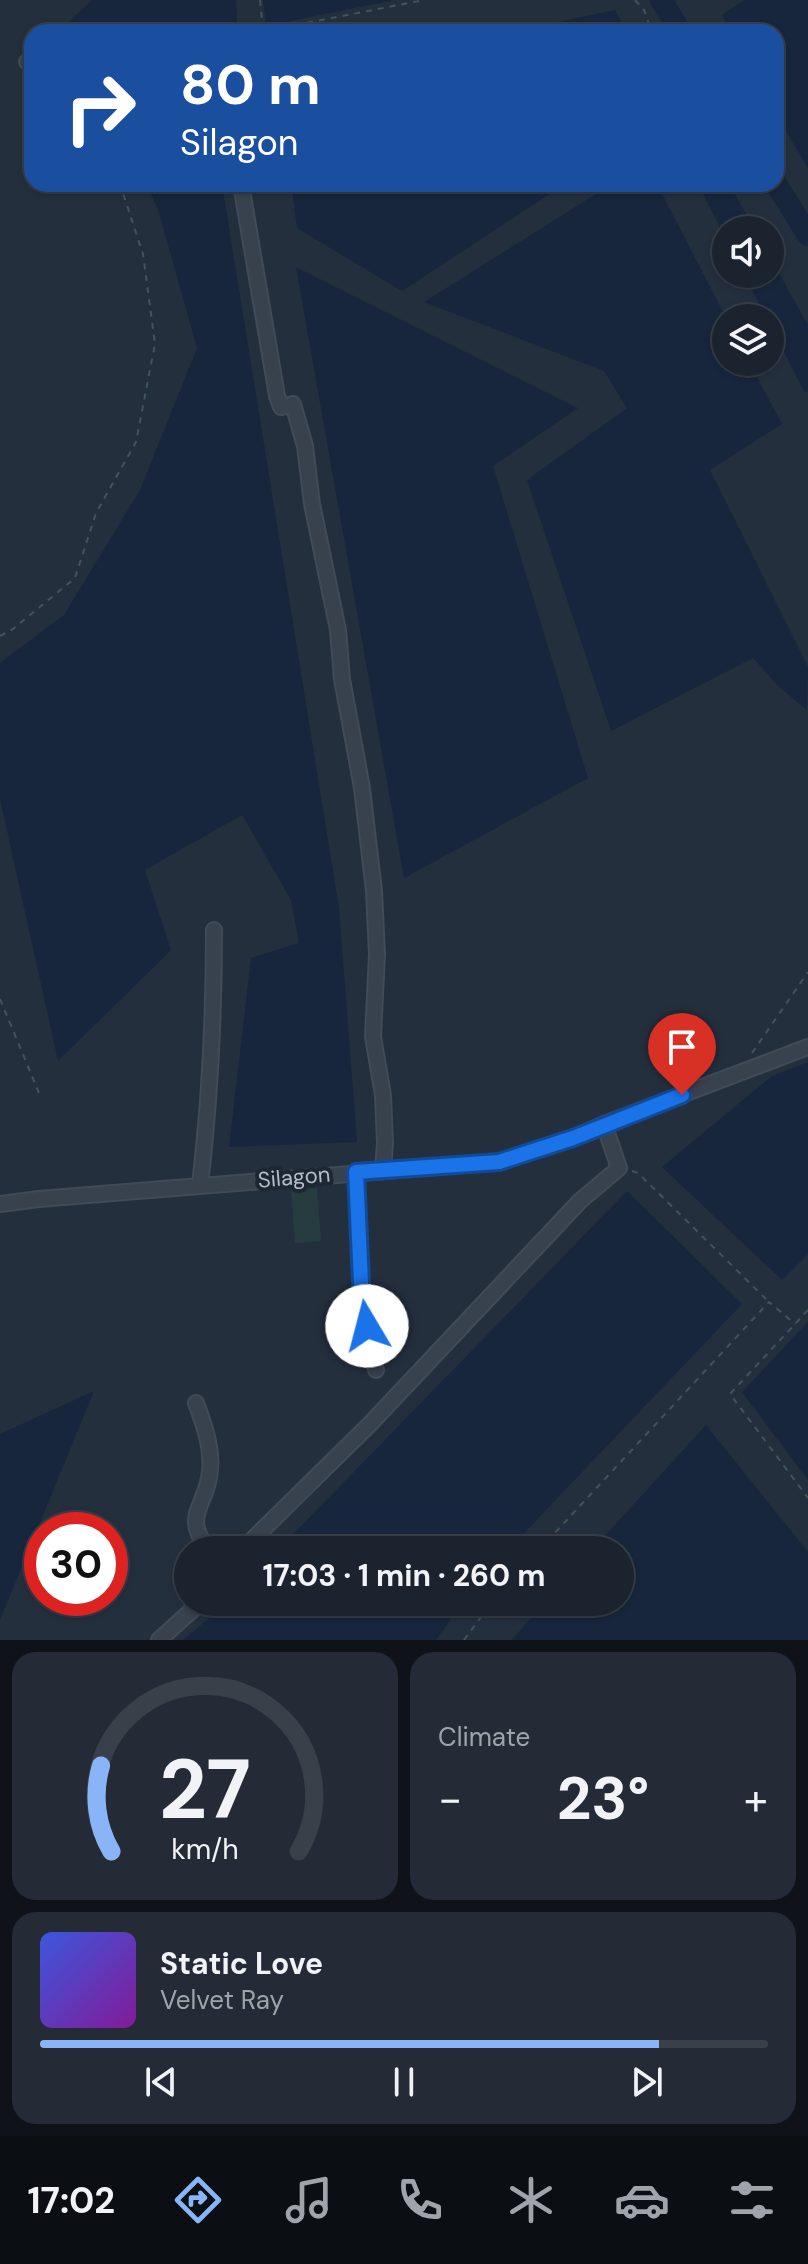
<!DOCTYPE html>
<html lang="en">
<head>
<meta charset="utf-8">
<style>
	:root { --surface:#1b232e; --page:#242b36; --text:#f1f3f6; --muted:#a0a4aa; --line:#39404a; --accent:#8ab4f8 }
	body { margin:0; font-family:"DM Sans",sans-serif; background:var(--page); color:var(--text); height:100vh; display:flex; flex-direction:column; font-size:30px; white-space:nowrap }
	* { box-sizing:border-box; margin:0 }
	p { font-size:26px; color:var(--muted) }
	.icon { flex:none; width:44px; height:44px; fill:none; stroke:currentColor; stroke-width:2; stroke-linecap:round; stroke-linejoin:round }
	.map { position:relative; height:1640px; overflow:hidden }
	.details { display:flex; flex-direction:column; gap:12px; padding:12px; background:#0f1319; flex:1 }
	.details>* { flex:none }
	.hud { position:absolute; left:24px; top:24px; width:760px; height:168px; border-radius:24px; box-shadow:0 2px 6px #0004,0 0 0 2px var(--line); background:#1a4fa0; color:#fff; overflow:hidden }
	.tools { position:absolute; left:712px; top:216px; display:grid; gap:16px }
	.tools a { display:grid; place-items:center; width:72px; height:72px; border-radius:50%; background:var(--surface); box-shadow:0 2px 6px #0004,0 0 0 2px var(--line); font-size:40px }
	.speed { position:absolute; left:24px; top:1512px; display:flex; gap:16px; font-size:40px; font-weight:700; text-align:center }
	.speed>* { display:grid; place-content:center; width:104px; height:104px; border-radius:50%; background:var(--surface); box-shadow:0 2px 6px #0004,0 0 0 2px var(--line); line-height:1 }
	.speed .limit { border:12px solid #d22; background:#fff; color:#111 }
	.pin { position:absolute; display:grid; place-items:center; width:68px; height:68px; color:#fff; margin:-82px -34px; border-radius:50% 50% 50% 0; rotate:-45deg; box-shadow:0 0 8px #0007 }
	.pin .icon { rotate:45deg }
	.me { position:absolute; width:88px; margin:-44px; rotate:352deg; stroke-linejoin:round; filter:drop-shadow(0 0 6px #0008) }
	.turn { display:flex; align-items:center; gap:28px; height:168px; padding:0 24px; font-size:36px }
	.turn .icon { width:104px; height:104px; stroke-width:2.5 }
	.turn b { display:block; font-size:56px; line-height:68px }
	.big { font-size:60px; font-weight:700; line-height:1.1 }
	.details .tile { flex:1; display:flex; flex-direction:column; justify-content:center; gap:12px; min-width:0; padding:0 28px; border-radius:24px; background:var(--page) }
	.details .dial { align-items:center; gap:0 }
	.dial svg { height:208px; overflow:visible; fill:none; stroke:var(--line); stroke-width:7; stroke-linecap:round; text-anchor:middle }
	.dial text { fill:var(--text); stroke:none }
	.song { display:flex; align-items:center; gap:24px }
	.cover { width:96px; height:96px; border-radius:12px; background:linear-gradient(135deg,hsl(230 70% 55%),hsl(290 70% 35%)) }
	.played { height:8px; border-radius:4px; background:linear-gradient(90deg,var(--accent) 85%,var(--line) 85%) }
	.keys { display:flex; justify-content:space-around; direction:ltr }
	.heat { display:flex; justify-content:space-between; align-items:center; font-size:44px; direction:ltr }
	.details .tiles { flex:1; display:grid; gap:12px; grid-template-columns:1fr 1fr }
	.tile:last-child { grid-column:span 2 }
	.trip { position:absolute; left:174px; top:1536px; width:460px; height:80px; border-radius:40px; background:var(--surface); box-shadow:0 2px 6px #0004,0 0 0 2px var(--line); font-weight:700; line-height:80px; text-align:center }
	.dock { display:flex; height:128px; justify-content:space-around; align-items:center; background:#0b0e12; color:var(--muted) }
	.dock .icon { width:56px; height:56px }
	.dock .selected { color:var(--accent) }
	.dock b { font-size:36px; color:var(--text) }
	.map>svg:first-child { display:block }
</style>
</head>
<body>
<div class="map">
<svg width="808" height="1640" viewBox="0 0 808 1640">
	<rect width="100%" height="100%" fill="#242f3e"/>
	<polygon fill="#263c3f" points="317,1188 321,1241 295,1243 291,1190"/>
	<g fill="#17263c">
		<polygon points="92,0 236,0 237,29 218,32 58,32"/>
		<polygon points="263,0 394,0 266,26"/>
		<polygon points="744,0 808,0 808,168 776,114 776,32 731,32 722,15"/>
		<polygon points="615,10 627,32 510,32"/>
		<polygon points="146,184 222,184 339,908 357,1142 229,1147 251,958 299,943 291,900 242,815 145,870 171,950 58,1061 0,799 0,663 64,615 140,490 197,348 158,209"/>
		<polygon points="291,184 565,184 402,291 297,228"/>
		<polygon points="612,184 657,184 726,318 726,362 749,362 782,424 710,470 808,667 807,710 778,686 753,658 611,731 527,480 627,408 604,371 424,302"/>
		<polygon points="698,184 729,184 755,230 726,230 726,239"/>
		<polygon points="770,257 808,325 808,391 805,393 770,325 770,318 766,318 744,274 770,274"/>
		<polygon points="296,267 578,408 493,466 588,778 404,878"/>
		<polygon points="808,1062 808,1254 782,1280 662,1167 772,1076"/>
		<polygon points="627,1191 742,1304 508,1550 278,1550"/>
		<polygon points="808,1322 808,1480 742,1392"/>
		<polygon points="94,1391 0,1620 0,1434"/>
		<polygon points="706,1425 808,1552 808,1640 512,1640 544,1602 620,1602 620,1550 592,1550"/>
		<polygon points="228,1602 463,1602 436,1640 183,1640"/>
	</g>
	<g fill="none" stroke-linecap="round" stroke-linejoin="round">
		<g stroke="#17263c" stroke-width="22">
			<polyline points="661,0 681,32"/>
			<polyline points="776,184 808,235"/>
		</g>
		<g stroke="#414a57" stroke-width="18">
			<g id="minor">
				<polyline points="27,62 32,66"/>
				<polyline points="241,184 277,396 281,407 293,404 305,446 312,504 338,630 342,679 362,788 374,891 377,954 373,1037 383,1095 385,1143 383,1170"/>
				<polyline points="356,1172 362,1304 376,1370"/>
				<path d="M200,1185C210,1100 214,1016 214,930"/>
				<polyline points="0,1204 39,1199 499,1162 573,1138 604,1124 808,1047"/>
				<path d="M196,1403C205,1427 214,1452 209,1478C202,1512 184,1516 208,1550"/>
				<polyline points="242,1550 370,1424 580,1201 619,1168 604,1124"/>
				<polyline points="159,1640 201,1602"/>
			</g>
		</g>
		<g stroke="#3f5557" stroke-width="2" stroke-dasharray="6 6" stroke-linecap="butt">
			<polyline points="260,0 263,30"/>
			<polyline points="635,0 644,10 652,32"/>
			<polyline points="260,32 424,0"/>
			<polyline points="0,636 13,629 75,578 96,513 136,442 155,344 143,254 120,184"/>
			<polyline points="0,999 39,1093"/>
			<polyline points="752,1053 808,972"/>
			<polyline points="632,1171 638,1173 769,1302"/>
			<polyline points="808,1310 730,1394 808,1498"/>
			<polyline points="539,1550 769,1302 795,1324"/>
			<polyline points="464,1640 492,1602"/>
		</g>
		<use href="#minor" stroke="#38414e" stroke-width="14"/>
	</g>
	<g fill="none" stroke-linecap="round" stroke-linejoin="round">
		<g stroke="#114b97" stroke-width="20">
			<polyline id="route" points="367,1326 362,1304 356,1172 499,1162 573,1138 682,1095"/>
		</g>
		<use href="#route" stroke="#1a73e8" stroke-width="14"/>
	</g>
	<g text-anchor="middle" dominant-baseline="central" stroke-width="8" stroke-linejoin="round" paint-order="stroke">
		<g font-size="22" fill="#b4bcc9" stroke="#1d2633">
			<text transform="translate(294 1177) rotate(-5)">Silagon</text>
		</g>
	</g>
</svg>
<div class="tools">
<a><svg class="icon" aria-label="sound" viewBox="0 0 24 24"><path d="M4 9h4l5-4v14l-5-4H4zM17 9q2 3 0 6"/></svg></a>
<a><svg class="icon" aria-label="layers" viewBox="0 0 24 24"><path d="M12 4l9 5-9 5-9-5zM3 14l9 5 9-5"/></svg></a>
</div>
<div class="speed"><div class="limit">30</div></div>
<div class="pin" style="left:682px;top:1095px;background:#d93025"><svg class="icon" aria-label="arrive" viewBox="0 0 24 24"><path d="M6 21V4h12l-3 4 3 4H6"/></svg></div>
<svg class="me" style="left:367px;top:1326px" viewBox="-20 -20 40 40"><circle r="19" fill="#fff"/><path d="M0-13L10 11 0 6-10 11z" fill="#1a73e8"/></svg>
<div class="trip">17:03 · 1 min · 260 m</div>
<div class="hud">
<div class="turn"><svg class="icon" aria-label="right" viewBox="0 0 24 24"><path d="M7 20v-9h11M14 6l5 5-5 5"/></svg><div><b>80 m</b>Silagon</div></div>
</div>
</div>
<section class="details">
<div class="tiles">
<div class="tile dial"><svg viewBox="0 0 100 80">
<path d="M14 69A42 42 0 1 1 86 69"/>
<path d="M14 69A42 42 0 0 1 10 36" stroke="#8ab4f8"/>
<text x="50" y="56" font-size="32" font-weight="700">27</text>
<text x="50" y="72" font-size="11">km/h</text>
</svg></div>
<div class="tile"><p>Climate</p>
<div class="heat"><a>−</a><b class="big">23°</b><a>+</a></div>
</div>
<div class="tile">
<div class="song"><i class="cover"></i><div><b>Static Love</b><p>Velvet Ray</p></div></div>
<div class="played"></div>
<div class="keys"><svg class="icon" aria-label="previous" viewBox="0 0 24 24"><path d="M18 5L8 12l10 7zM5 5v14"/></svg><svg class="icon" aria-label="pause" viewBox="0 0 24 24"><path d="M8 5v14M16 5v14"/></svg><svg class="icon" aria-label="next" viewBox="0 0 24 24"><path d="M6 5l10 7-10 7zM19 5v14"/></svg></div>
</div>
</div>
</section>
<nav class="dock">
<b>17:02</b>
<svg class="icon selected" aria-label="directions" viewBox="0 0 24 24"><path d="M12 3l9 9-9 9-9-9zM9 14v-3h6M13 9l2 2-2 2"/></svg>
<svg class="icon" aria-label="music" viewBox="0 0 24 24"><path d="M9 18V5l10-2v13"/><circle cx="6" cy="18" r="3"/><circle cx="16" cy="16" r="3"/></svg>
<svg class="icon" aria-label="phone" viewBox="0 0 24 24"><path d="M5 4h4l2 5-3 2q2 4 5 5l2-3 5 2v4C11 20 4 13 5 4z"/></svg>
<svg class="icon" aria-label="climate" viewBox="0 0 24 24"><path d="M12 3v18M4 7l16 10M4 17L20 7"/></svg>
<svg class="icon" aria-label="car" viewBox="0 0 24 24"><path d="M5 17H2v-5l4-1 3-4h7l3 4 3 1v5h-3M9 17h6M6 11h13"/><circle cx="7" cy="17" r="2"/><circle cx="17" cy="17" r="2"/></svg>
<svg class="icon" aria-label="filters" viewBox="0 0 24 24"><path d="M4 7h16M4 17h16"/><circle cx="9" cy="7" r="2"/><circle cx="15" cy="17" r="2"/></svg>
</nav>
</body>
</html>
